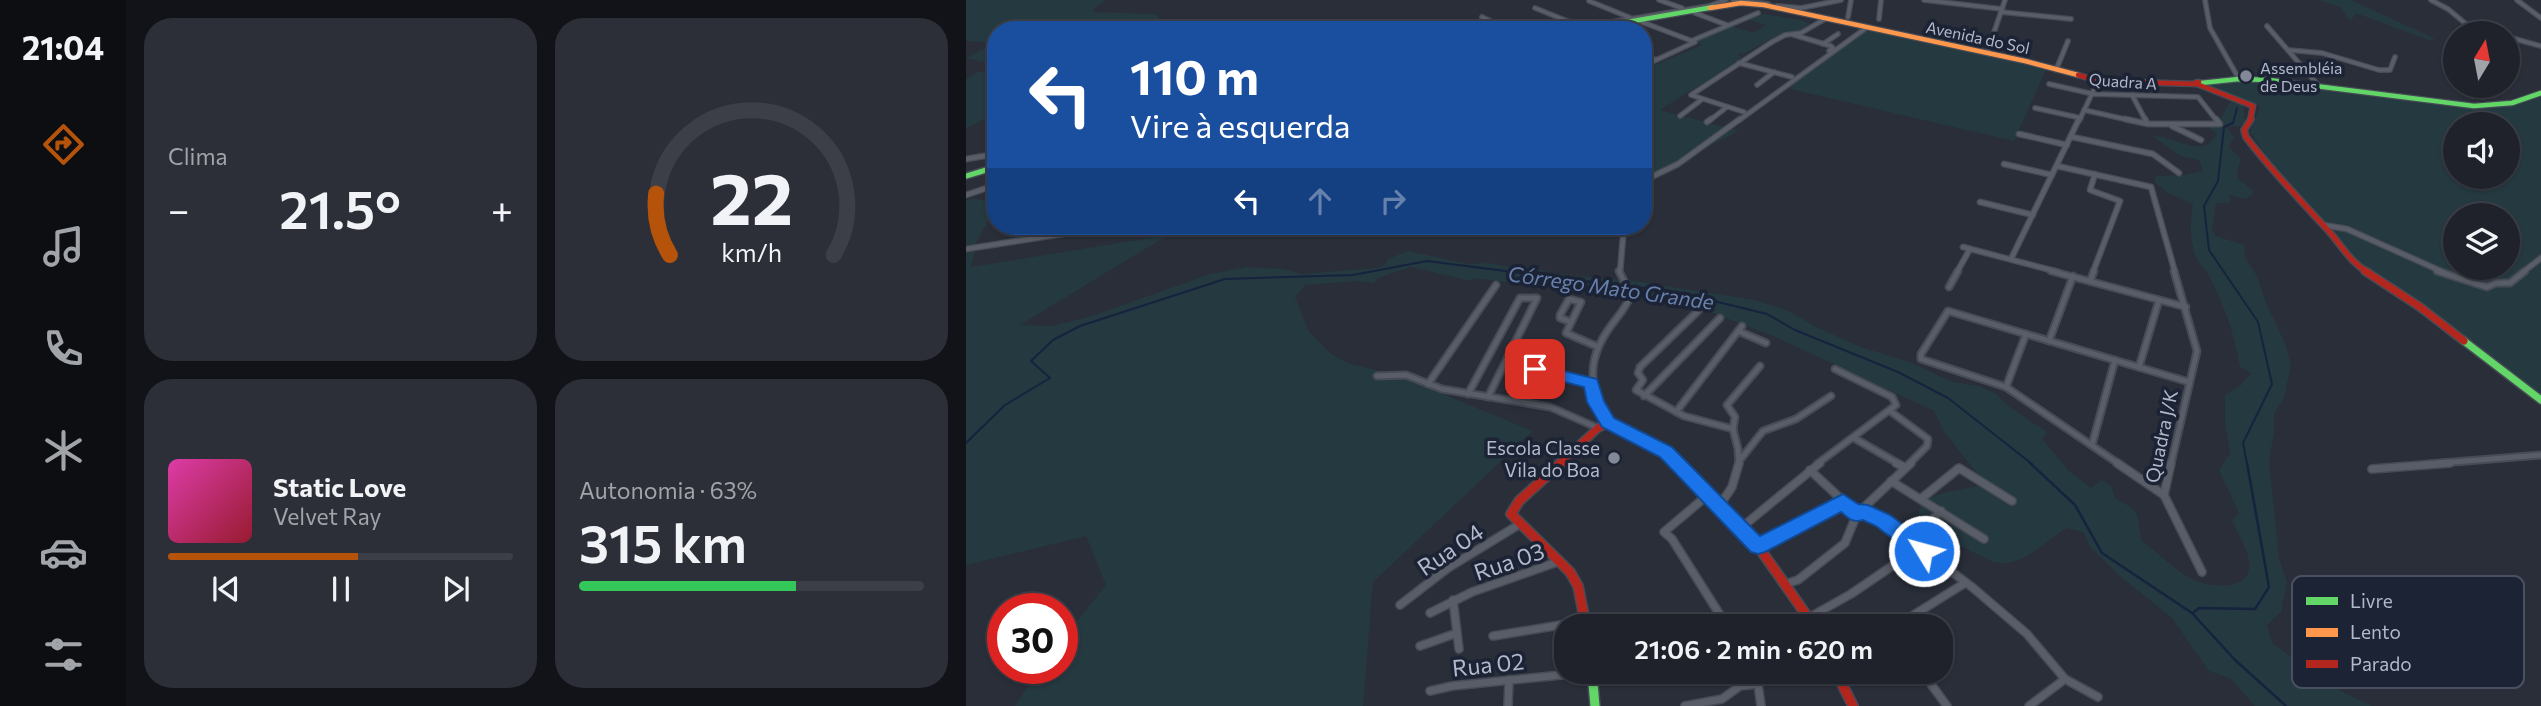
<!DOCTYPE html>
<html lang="pt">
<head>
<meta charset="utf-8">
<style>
	:root { --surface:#1f222b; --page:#2c2f37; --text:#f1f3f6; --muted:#a1a4a9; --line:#3c3f47; --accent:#b45309 }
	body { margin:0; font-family:Commissioner,sans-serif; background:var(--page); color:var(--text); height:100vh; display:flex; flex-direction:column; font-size:26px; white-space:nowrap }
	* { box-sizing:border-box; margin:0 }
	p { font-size:23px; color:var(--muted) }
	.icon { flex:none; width:38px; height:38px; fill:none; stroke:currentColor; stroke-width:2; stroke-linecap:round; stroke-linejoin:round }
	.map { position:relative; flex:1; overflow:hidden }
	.side { display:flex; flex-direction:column; gap:18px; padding:18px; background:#111318; width:840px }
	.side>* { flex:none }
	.guide { position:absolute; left:21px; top:21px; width:665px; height:214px; border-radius:28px; box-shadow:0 2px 5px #0004,0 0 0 2px var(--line); background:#1a4fa0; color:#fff; overflow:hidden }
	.needle { width:46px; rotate:10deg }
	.controls { position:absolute; left:1477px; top:21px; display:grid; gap:14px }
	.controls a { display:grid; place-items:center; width:77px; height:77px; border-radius:50%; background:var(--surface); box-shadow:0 2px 5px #0004,0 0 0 2px var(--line); font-size:35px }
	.speed { position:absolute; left:21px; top:593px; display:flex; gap:14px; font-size:35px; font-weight:700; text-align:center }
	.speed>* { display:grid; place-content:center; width:91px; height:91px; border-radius:50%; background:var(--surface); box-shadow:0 2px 5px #0004,0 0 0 2px var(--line); line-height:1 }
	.speed .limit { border:10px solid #d22; background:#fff; color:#111 }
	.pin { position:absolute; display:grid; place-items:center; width:60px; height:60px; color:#fff; margin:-30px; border-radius:14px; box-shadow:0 4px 10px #0006 }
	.me { position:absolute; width:77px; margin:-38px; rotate:307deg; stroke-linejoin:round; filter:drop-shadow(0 0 5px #0008) }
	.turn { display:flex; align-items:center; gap:24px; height:147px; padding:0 28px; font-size:32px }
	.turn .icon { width:91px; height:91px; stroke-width:2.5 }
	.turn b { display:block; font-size:49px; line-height:60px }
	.lanes { display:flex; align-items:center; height:66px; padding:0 28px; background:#0003; justify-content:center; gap:35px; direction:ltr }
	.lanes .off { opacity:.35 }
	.big { font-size:52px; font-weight:600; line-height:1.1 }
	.side .widget { flex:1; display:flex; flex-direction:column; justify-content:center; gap:10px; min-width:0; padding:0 24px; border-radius:28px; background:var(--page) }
	.side .dial { align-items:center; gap:0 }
	.dial svg { height:182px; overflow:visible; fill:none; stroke:var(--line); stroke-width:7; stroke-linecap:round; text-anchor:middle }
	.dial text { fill:var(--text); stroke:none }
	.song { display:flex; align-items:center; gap:21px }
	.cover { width:84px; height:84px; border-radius:10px; background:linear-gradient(135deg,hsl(320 70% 55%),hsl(350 70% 35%)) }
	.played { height:7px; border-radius:4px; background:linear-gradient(90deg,var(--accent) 55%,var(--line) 55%) }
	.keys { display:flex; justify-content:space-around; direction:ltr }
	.heat { display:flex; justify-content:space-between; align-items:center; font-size:38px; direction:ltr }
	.charge { height:10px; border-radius:5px; background:linear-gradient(90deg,#34c759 63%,var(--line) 0) }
	.side .tiles { flex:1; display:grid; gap:18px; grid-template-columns:repeat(2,1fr) }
	.trip { position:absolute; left:588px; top:614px; width:399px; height:70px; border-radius:28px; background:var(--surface); box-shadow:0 2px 5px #0004,0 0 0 2px var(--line); font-weight:600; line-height:70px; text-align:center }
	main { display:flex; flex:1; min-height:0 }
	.tab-bar { display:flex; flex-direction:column; width:126px; justify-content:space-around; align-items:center; background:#0c0e11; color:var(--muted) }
	.tab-bar .icon { width:49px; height:49px }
	.tab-bar .active { color:var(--accent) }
	.tab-bar b { font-size:32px; color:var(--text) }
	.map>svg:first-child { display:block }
</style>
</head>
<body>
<main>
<nav class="tab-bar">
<b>21:04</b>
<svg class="icon active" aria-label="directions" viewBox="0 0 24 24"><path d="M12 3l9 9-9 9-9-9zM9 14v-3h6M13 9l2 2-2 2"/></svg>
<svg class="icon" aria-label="music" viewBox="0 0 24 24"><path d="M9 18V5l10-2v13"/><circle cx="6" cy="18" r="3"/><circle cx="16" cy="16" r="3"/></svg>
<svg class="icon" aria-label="phone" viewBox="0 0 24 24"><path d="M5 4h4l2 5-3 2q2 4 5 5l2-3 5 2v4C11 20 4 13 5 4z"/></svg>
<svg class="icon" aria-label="climate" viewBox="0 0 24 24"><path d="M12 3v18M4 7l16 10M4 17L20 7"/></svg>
<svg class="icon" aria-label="car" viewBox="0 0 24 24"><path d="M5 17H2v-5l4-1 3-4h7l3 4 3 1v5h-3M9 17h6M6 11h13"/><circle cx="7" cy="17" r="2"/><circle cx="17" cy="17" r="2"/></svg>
<svg class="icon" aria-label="filters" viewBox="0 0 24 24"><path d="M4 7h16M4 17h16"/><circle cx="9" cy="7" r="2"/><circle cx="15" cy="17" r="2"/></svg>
</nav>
<section class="side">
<div class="tiles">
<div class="widget"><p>Clima</p>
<div class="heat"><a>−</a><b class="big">21.5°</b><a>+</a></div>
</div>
<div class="widget dial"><svg viewBox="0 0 100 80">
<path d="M14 69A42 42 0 1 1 86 69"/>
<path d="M14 69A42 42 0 0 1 8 42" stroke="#b45309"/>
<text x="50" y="56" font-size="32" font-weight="700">22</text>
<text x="50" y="72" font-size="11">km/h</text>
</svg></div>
<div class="widget">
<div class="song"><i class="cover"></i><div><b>Static Love</b><p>Velvet Ray</p></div></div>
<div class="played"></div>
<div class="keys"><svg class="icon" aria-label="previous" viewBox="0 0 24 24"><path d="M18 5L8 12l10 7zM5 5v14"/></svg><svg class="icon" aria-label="pause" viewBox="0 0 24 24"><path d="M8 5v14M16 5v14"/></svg><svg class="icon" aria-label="next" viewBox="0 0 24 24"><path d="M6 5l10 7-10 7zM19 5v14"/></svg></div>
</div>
<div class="widget"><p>Autonomia · 63%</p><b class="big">315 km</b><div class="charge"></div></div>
</div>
</section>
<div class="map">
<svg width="1575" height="706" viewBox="0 0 1575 706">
	<rect width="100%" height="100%" fill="#292e39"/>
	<g fill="#253940" fill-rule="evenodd">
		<polygon points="0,0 140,0 128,8 127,12 190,14 194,19 183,30 30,30 30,60 17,62 0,58 18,49 21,42 0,41"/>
		<polygon points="1353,0 1385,0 1470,39 1462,40 1395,15 1390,14 1384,21 1374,7"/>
		<path d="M798,14L835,20L844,24L830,33L814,34L779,53H775L772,55L776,57C750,77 721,92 694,110L773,131L677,179V70L736,45L729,41L765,26L787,33L800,25L780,19Z"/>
		<polygon points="903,29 1081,67 1048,141 820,88"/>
		<polygon points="30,71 30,113 0,128 0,79 11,72"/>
		<path d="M1277,80C1320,82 1363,88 1406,94C1461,101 1521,121 1575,96V398L1506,341L1393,264L1368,231L1319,183L1284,132L1294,106L1242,85ZM1489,124H1542V177H1489ZM1489,215H1542V268H1489Z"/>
		<path d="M1264,102L1277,104L1279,121L1274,126L1261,127L1268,137L1263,147L1275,159C1268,181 1269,176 1287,190L1286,194L1280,199L1262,195L1265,200L1263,203H1250L1246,230L1250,236L1278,245L1279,258L1291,276L1300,303L1319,343L1325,365L1318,398L1308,413V432L1303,461L1313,559L1321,582L1315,612L1301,625L1306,643L1369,688L1406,706H1289L1264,678L1243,671L1206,618L1156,578L1125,548L1117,532L1101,528C1077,541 1057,569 1027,562L959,528C933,491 996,492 1015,485V478L978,432L968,411L807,336L726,305L508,278L505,281L445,267L412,278L408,283L389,281L339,285L329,297L343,332L365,354L384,364L428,374L567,431L407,582L397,706H49L73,669L96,668V640L140,585L120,536L0,565V200C11,197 19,202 30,200V220L22,222L11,241L5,267L202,235L54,325L86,326L126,316L244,274L281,267L317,269L336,274L410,268L418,266L422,259L442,251L502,264L523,263L543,267L550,264L592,274L669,281L789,300L823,311L850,327L895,347L943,362L987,382L1013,386L1030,394L1041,405L1081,432L1076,439L1103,471L1125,488L1136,480L1145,486L1149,498C1178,514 1169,512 1176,541C1192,553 1207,568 1224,578C1241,588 1288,593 1283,561C1281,548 1272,533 1266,521L1273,513L1253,470L1264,453L1259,424V395L1274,386L1285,373L1274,367C1269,337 1259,307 1245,280C1241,270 1230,262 1228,252C1224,237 1224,219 1227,204L1202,193L1188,182L1190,176L1219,175L1237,171L1233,160L1214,156L1187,136C1209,136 1238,161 1251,133L1242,128L1258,124L1255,118Z"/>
	</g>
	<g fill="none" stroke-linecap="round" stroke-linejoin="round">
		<g stroke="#16233e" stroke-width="2">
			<polyline points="1271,108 1267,123 1258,127 1252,181 1238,206 1243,250 1292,322 1306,384 1277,443 1281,464"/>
			<polyline points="663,286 715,293 801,314 829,330 932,372 982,398 1066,464"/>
			<polyline points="0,443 39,405 84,378 65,361 87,340 114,326 259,279 387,275 461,261 657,286"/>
		</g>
		<g stroke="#16233e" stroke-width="2.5">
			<polyline points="1064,463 1109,505 1136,553 1226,613 1269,660 1320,706"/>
			<polyline points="1228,612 1233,608 1289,609 1303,587 1281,463"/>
		</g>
		<g stroke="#464b56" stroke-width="6">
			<g id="street-far3">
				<polyline points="693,0 716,8"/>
				<polyline points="767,0 802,4"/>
				<polyline points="958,0 1036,9"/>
				<polyline points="1239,0 1244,28 1273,79"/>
				<polyline points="1465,0 1482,9 1500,24 1531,33"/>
				<polyline points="1551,0 1575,18"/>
				<polyline points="623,1 665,18"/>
				<polyline points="811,6 835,8 875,0"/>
				<polyline points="569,8 616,27 743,6 760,0"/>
				<polyline points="1035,12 1105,19"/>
				<polyline points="729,13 761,25"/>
				<polyline points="516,17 542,30"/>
				<polyline points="882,17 885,0"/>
				<polyline points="913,19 915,0"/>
				<polyline points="676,22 726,41"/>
				<polyline points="452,24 465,30"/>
				<polyline points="1301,26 1352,85"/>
				<polyline points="575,30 598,21"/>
				<polyline points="828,35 865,46 867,48 863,51"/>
				<polyline points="1542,37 1575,46"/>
				<polyline points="725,41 792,13"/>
				<polyline points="857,44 872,34"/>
				<polyline points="1322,50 1356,53 1413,70 1424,70 1429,57"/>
				<polyline points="1021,53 1039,0"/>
				<polyline points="677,54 690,60"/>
				<polyline points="773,63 826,77"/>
				<polyline points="677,66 729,42"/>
				<polyline points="1090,70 1102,41"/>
				<polyline points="1083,84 1127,94 1232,97 1251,121"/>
				<polyline points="791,85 808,72"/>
				<polyline points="1166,95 1180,121"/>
				<polyline points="1069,108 1115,118"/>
				<polyline points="1118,110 1167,121"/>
				<polyline points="778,112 725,95 806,42 819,35 835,33 859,19"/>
				<polyline points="714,116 735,100"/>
				<polyline points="743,121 761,107"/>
				<polyline points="772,121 900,28"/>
				<polyline points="1113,121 1132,81"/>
			</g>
		</g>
		<g stroke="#464b56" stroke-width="7">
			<g id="street-far2">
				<polyline points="1159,119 1182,124 1254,124 1250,119"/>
				<polyline points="1179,119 1181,123"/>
				<polyline points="741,122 745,119"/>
				<polyline points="1206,126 1235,140"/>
				<polyline points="1053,134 1101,145"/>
				<polyline points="1106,137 1187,154 1213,173"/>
				<polyline points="0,159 30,154"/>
				<polyline points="1038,164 1086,175"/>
				<polyline points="1091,166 1185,187 1209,272"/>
				<polyline points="23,169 30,177"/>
				<polyline points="677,181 712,164 774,119"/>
				<polyline points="0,195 30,185"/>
				<polyline points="1014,202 1067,215"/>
				<polyline points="1357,225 1381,229 1477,272"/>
				<polyline points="997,247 1092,272"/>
				<polyline points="0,249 147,226"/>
				<polyline points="1045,259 1113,119"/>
				<polyline points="654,272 658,226"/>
				<polyline points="991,272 1004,249"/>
				<polyline points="1127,272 1154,201 1124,190 1129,174"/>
				<polyline points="1557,272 1575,258"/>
			</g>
		</g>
		<g stroke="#464b56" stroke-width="9">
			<g id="street-far1">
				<polyline points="1085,271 1220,307"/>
				<polyline points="1471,271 1521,287 1530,283 1544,283 1559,271"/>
				<polyline points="1124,281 1128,271"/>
				<polyline points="983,287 992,271"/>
				<polyline points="732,311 674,367 672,373 677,380 670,390 718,416 767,429 772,449 773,464"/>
				<polyline points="605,322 594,318 594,315 603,299 615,302 600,333 630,346"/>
				<polyline points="772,331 800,343"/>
				<polyline points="1083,341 1107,276"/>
				<polyline points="583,347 569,369 625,383"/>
				<polyline points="1173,367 1193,300"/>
				<polyline points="411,376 440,375 476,389 584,407 632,428"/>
				<polyline points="462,384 530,285"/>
				<polyline points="1040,387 1060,334"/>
				<polyline points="502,394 554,298 571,298 522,397"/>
				<polyline points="678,396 754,318"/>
				<polyline points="924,411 962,439 961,446 943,464"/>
				<polyline points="710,412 776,326"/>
				<path d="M642,423C623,389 620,360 644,327C652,316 660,308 665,295L653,271"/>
				<polyline points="767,429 769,417 761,405 794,366"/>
				<polyline points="888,438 933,464"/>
				<polyline points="1126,445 1149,360"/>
				<polyline points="774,460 797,431 830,419 865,396"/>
				<polyline points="851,464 930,405 926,397 869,369"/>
				<polyline points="1153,464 1040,387 955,359 955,354 982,311 1223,382"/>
				<polyline points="1205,464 1231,351 1208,271"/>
				<polyline points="1463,464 1575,455"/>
			</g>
		</g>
		<g stroke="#464b56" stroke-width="10">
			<g id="street">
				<polyline points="930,463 938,467"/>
				<polyline points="1151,463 1198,495"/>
				<polyline points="1205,463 1198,495 1236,572"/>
				<polyline points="1406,469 1484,463"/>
				<polyline points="844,470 891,514"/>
				<polyline points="925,481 1018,539"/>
				<polyline points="743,494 698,532 706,539 761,626"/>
				<polyline points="956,498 993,468 1046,501"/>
				<polyline points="754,505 766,487 773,463"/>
				<polyline points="896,511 921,523 1006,587 1061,634 1099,679 1132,697"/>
				<polyline points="776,527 854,463"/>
				<polyline points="944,541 975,511"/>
				<polyline points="792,546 842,522 877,501"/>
				<polyline points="819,584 832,580 879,543 891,514 945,463"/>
				<polyline points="487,600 493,649"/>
				<polyline points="434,605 482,568 554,524"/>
				<polyline points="464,613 506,592 594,561"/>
				<polyline points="844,617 885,594 954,547"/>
				<polyline points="930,626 999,583"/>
				<polyline points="527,636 619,621"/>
				<polyline points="454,646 491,633"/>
				<polyline points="785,672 792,684 795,706"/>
				<polyline points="956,672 981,706"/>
				<polyline points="464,691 486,686 625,672"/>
				<polyline points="542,706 543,680"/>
				<polyline points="719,706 756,699 774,686 792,684"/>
				<polyline points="1063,706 1099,679"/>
			</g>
		</g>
		<g stroke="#464b56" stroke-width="7">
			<g id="fast-far3">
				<polyline points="615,30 748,7"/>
				<polyline points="1235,83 1273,79 1303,80 1508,106 1546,103 1575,93"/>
			</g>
		</g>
		<g stroke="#464b56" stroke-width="8">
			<polyline id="fast-far2" points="0,176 30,167"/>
		</g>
		<g stroke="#464b56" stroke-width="10">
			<polyline id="fast-far1" points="1498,341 1575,400"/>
		</g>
		<g stroke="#464b56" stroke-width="12">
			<polyline id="fast" points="626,672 629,706"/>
		</g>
		<g stroke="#464b56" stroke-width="7">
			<polyline id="slow" points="744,8 775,3 798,5 1059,61 1112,75"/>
		</g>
		<g stroke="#464b56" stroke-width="7">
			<g id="jam-far3">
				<polyline points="1112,75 1132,81 1230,84"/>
				<polygon points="1233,82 1231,84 1229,83"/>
				<polyline points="1231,84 1287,106 1284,121"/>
			</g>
		</g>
		<g stroke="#464b56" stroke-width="8">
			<path id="jam-far2" d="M1285,119L1278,130L1280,137C1305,170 1332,198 1360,228C1375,244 1383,261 1401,272"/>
		</g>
		<g stroke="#464b56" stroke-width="10">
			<g id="jam-far1">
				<polyline points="1399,271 1454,307 1498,341"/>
				<polyline points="593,464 632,428 642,423 700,452 713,464"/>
			</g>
		</g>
		<g stroke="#464b56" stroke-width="12">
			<g id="jam">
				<polyline points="595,463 553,501 545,514 604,572 612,586 620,626"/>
				<polyline points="711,463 792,546 848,626"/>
				<polyline points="870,672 887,706"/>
			</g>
		</g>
		<use href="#street-far3" stroke="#595d67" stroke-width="3.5"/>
		<use href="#street-far2" stroke="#595d67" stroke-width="4.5"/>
		<use href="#street-far1" stroke="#595d67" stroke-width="5"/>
		<use href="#street" stroke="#595d67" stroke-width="7"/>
		<use href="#fast-far3" stroke="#63d668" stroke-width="4.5"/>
		<use href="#fast-far2" stroke="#63d668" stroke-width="5"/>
		<use href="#fast-far1" stroke="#63d668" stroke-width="7"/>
		<use href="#fast" stroke="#63d668" stroke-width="9"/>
		<use href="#slow" stroke="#ff974d" stroke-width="4.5"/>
		<use href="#jam-far3" stroke="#b3261e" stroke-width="4.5"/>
		<use href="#jam-far2" stroke="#b3261e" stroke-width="5"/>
		<use href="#jam-far1" stroke="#b3261e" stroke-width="7"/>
		<use href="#jam" stroke="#b3261e" stroke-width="9"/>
	</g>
	<path fill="#1a73e8" stroke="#114b97" stroke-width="2" d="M569,364L631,379L638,401L648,418L706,447L794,536L877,494L892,504L902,505L924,515L965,545L968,551L965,557L958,559L951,557L910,526L897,520C887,523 883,519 875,512L799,552L792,554L785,552L694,457L636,427L621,402L618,387L564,373L561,369Z"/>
	<g fill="#828898" stroke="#1b2335" stroke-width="2.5">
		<circle cx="1280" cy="76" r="7"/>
		<circle cx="648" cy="458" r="7"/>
	</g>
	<g text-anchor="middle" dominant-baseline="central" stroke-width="7" stroke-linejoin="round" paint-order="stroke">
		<g font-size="16" fill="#b2b9cb" stroke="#1b2335">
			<text transform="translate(1012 37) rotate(12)">Avenida do Sol</text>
			<text transform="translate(1157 81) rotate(4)">Quadra A</text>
		</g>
		<g font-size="16" fill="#b2b9cb" stroke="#1b2335" text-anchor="start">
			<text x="1294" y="67">Assembléia<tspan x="1294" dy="18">de Deus</tspan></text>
		</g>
		<g font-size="19" fill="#b2b9cb" stroke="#1b2335">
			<text transform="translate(1195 436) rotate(-78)">Quadra J/K</text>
		</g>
		<g font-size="19" fill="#b2b9cb" stroke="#1b2335" text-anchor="end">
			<text x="634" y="447">Escola Classe<tspan x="634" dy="22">Vila do Boa</tspan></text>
		</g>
		<g font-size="21" font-style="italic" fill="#6880ad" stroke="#1b2335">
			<text transform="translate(645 287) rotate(8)">Córrego Mato Grande</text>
		</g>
		<g font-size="23" fill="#b2b9cb" stroke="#1b2335">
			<text transform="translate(484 549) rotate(-34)">Rua 04</text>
			<text transform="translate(543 561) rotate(-19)">Rua 03</text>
			<text transform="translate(522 664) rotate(-6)">Rua 02</text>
		</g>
	</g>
	<rect x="1326" y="576" width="232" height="112" rx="10" fill="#1b2335" stroke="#485062" stroke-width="2"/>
	<rect x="1340" y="597" width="32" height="8" fill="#63d668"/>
	<rect x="1340" y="628" width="32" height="9" fill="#ff974d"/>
	<rect x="1340" y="660" width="32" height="8" fill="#b3261e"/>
	<g font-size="19" fill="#b2b9cb">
		<text x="1384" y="608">Livre</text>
		<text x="1384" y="639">Lento</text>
		<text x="1384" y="671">Parado</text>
	</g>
</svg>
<div class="controls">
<a><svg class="needle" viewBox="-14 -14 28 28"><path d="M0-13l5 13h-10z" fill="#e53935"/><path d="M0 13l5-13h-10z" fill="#a1a4a9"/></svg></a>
<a><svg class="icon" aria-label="sound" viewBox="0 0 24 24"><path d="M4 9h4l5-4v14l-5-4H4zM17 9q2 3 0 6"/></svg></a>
<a><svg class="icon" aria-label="layers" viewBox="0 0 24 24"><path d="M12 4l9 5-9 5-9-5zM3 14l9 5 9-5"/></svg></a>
</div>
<div class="speed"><div class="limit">30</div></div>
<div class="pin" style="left:569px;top:369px;background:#d93025"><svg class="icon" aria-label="arrive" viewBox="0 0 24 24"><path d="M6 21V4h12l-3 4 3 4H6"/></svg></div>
<svg class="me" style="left:958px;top:551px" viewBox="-20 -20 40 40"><circle r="17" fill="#1a73e8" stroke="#fff" stroke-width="3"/><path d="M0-11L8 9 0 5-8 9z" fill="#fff"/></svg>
<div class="trip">21:06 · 2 min · 620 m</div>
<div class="guide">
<div class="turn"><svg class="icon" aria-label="left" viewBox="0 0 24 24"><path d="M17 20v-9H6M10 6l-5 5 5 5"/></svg><div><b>110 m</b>Vire à esquerda</div></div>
<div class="lanes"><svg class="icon" aria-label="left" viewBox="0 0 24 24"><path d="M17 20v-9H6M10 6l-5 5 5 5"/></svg><svg class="icon off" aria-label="ahead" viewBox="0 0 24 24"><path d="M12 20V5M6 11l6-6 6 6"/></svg><svg class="icon off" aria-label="right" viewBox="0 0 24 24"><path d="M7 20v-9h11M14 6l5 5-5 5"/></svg></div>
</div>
</div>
</main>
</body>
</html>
